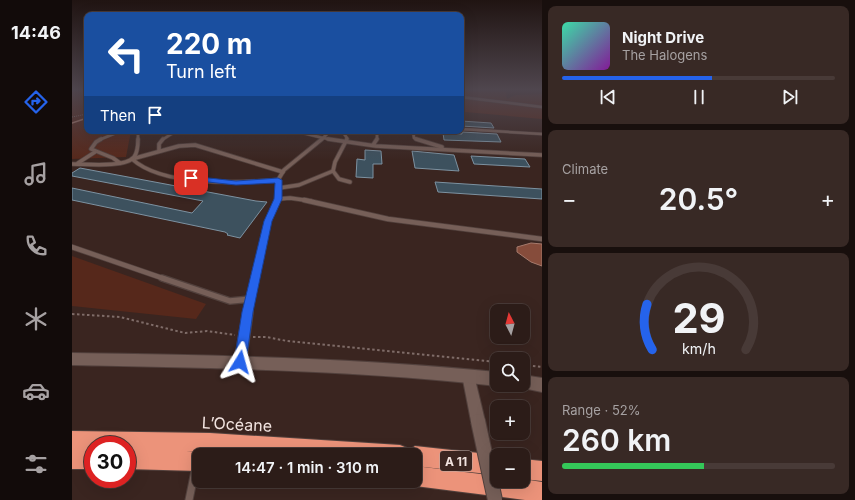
<!DOCTYPE html>
<html lang="en">
<head>
<meta charset="utf-8">
<style>
	:root { --surface:#2c1c18; --page:#382925; --text:#f1f3f6; --muted:#a6a1a2; --line:#483a37; --accent:#2563eb }
	body { margin:0; font-family:Inter,sans-serif; background:var(--page); color:var(--text); height:100vh; display:flex; flex-direction:column; font-size:15px; white-space:nowrap }
	* { box-sizing:border-box; margin:0 }
	p { font-size:13px; color:var(--muted) }
	.icon { flex:none; width:22px; height:22px; fill:none; stroke:currentColor; stroke-width:2; stroke-linecap:round; stroke-linejoin:round }
	.map { position:relative; flex:1; overflow:hidden }
	.details { display:flex; flex-direction:column; gap:6px; padding:6px; background:#180f0d; width:313px }
	.details>* { flex:none }
	.banner { position:absolute; left:12px; top:12px; width:380px; height:122px; border-radius:8px; box-shadow:0 4px 16px #0002,0 0 0 1px var(--line); background:#1a4fa0; color:#fff; overflow:hidden }
	.needle { width:26px; rotate:354deg }
	.buttons { position:absolute; left:418px; top:304px; display:grid; gap:8px }
	.buttons a { display:grid; place-items:center; width:40px; height:40px; border-radius:8px; background:var(--surface); box-shadow:0 4px 16px #0002,0 0 0 1px var(--line); font-size:20px }
	.speed { position:absolute; left:12px; top:436px; display:flex; gap:8px; font-size:20px; font-weight:700; text-align:center }
	.speed>* { display:grid; place-content:center; width:52px; height:52px; border-radius:50%; background:var(--surface); box-shadow:0 4px 16px #0002,0 0 0 1px var(--line); line-height:1 }
	.speed .limit { border:6px solid #d22; background:#fff; color:#111 }
	.pin { position:absolute; display:grid; place-items:center; width:34px; height:34px; color:#fff; margin:-17px; border-radius:8px; box-shadow:0 2px 6px #0006 }
	.me { position:absolute; width:44px; margin:-22px; rotate:8deg; stroke-linejoin:round; filter:drop-shadow(0 0 3px #0008) }
	.turn { display:flex; align-items:center; gap:14px; height:84px; padding:0 16px; font-size:18px }
	.turn .icon { width:52px; height:52px; stroke-width:2.5 }
	.turn b { display:block; font-size:28px; line-height:34px }
	.then { display:flex; align-items:center; height:38px; padding:0 16px; background:#0003; gap:8px; font-size:15px }
	.big { font-size:30px; font-weight:600; line-height:1.1 }
	.details .tile { flex:1; display:flex; flex-direction:column; justify-content:center; gap:6px; min-width:0; padding:0 14px; border-radius:8px; background:var(--page) }
	.details .dial { align-items:center; gap:0 }
	.dial svg { height:104px; overflow:visible; fill:none; stroke:var(--line); stroke-width:7; stroke-linecap:round; text-anchor:middle }
	.dial text { fill:var(--text); stroke:none }
	.song { display:flex; align-items:center; gap:12px }
	.cover { width:48px; height:48px; border-radius:6px; background:linear-gradient(135deg,hsl(160 70% 55%),hsl(290 70% 35%)) }
	.played { height:4px; border-radius:2px; background:linear-gradient(90deg,var(--accent) 55%,var(--line) 55%) }
	.keys { display:flex; justify-content:space-around; direction:ltr }
	.heat { display:flex; justify-content:space-between; align-items:center; font-size:22px; direction:ltr }
	.charge { height:6px; border-radius:3px; background:linear-gradient(90deg,#34c759 52%,var(--line) 0) }
	.trip { position:absolute; left:120px; top:448px; width:230px; height:40px; border-radius:8px; background:var(--surface); box-shadow:0 4px 16px #0002,0 0 0 1px var(--line); font-weight:600; line-height:40px; text-align:center }
	main { display:flex; flex:1; min-height:0 }
	.dock { display:flex; flex-direction:column; width:72px; justify-content:space-around; align-items:center; background:#120b0a; color:var(--muted) }
	.dock .icon { width:28px; height:28px }
	.dock .selected { color:var(--accent) }
	.dock b { font-size:18px; color:var(--text) }
	.map>svg:first-child { display:block }
</style>
</head>
<body>
<main>
<nav class="dock">
<b>14:46</b>
<svg class="icon selected" aria-label="directions" viewBox="0 0 24 24"><path d="M12 3l9 9-9 9-9-9zM9 14v-3h6M13 9l2 2-2 2"/></svg>
<svg class="icon" aria-label="music" viewBox="0 0 24 24"><path d="M9 18V5l10-2v13"/><circle cx="6" cy="18" r="3"/><circle cx="16" cy="16" r="3"/></svg>
<svg class="icon" aria-label="phone" viewBox="0 0 24 24"><path d="M5 4h4l2 5-3 2q2 4 5 5l2-3 5 2v4C11 20 4 13 5 4z"/></svg>
<svg class="icon" aria-label="climate" viewBox="0 0 24 24"><path d="M12 3v18M4 7l16 10M4 17L20 7"/></svg>
<svg class="icon" aria-label="car" viewBox="0 0 24 24"><path d="M5 17H2v-5l4-1 3-4h7l3 4 3 1v5h-3M9 17h6M6 11h13"/><circle cx="7" cy="17" r="2"/><circle cx="17" cy="17" r="2"/></svg>
<svg class="icon" aria-label="filters" viewBox="0 0 24 24"><path d="M4 7h16M4 17h16"/><circle cx="9" cy="7" r="2"/><circle cx="15" cy="17" r="2"/></svg>
</nav>
<div class="map">
<svg width="470" height="500" viewBox="0 0 470 500">
	<rect width="100%" height="100%" fill="#3a2520"/>
	<g fill="#56281b">
		<polygon points="423,90 434,92 435,99 443,95 470,94 470,119 393,112 389,110 389,91"/>
		<polygon points="0,91 15,91 15,131 59,131 54,157 0,159"/>
		<polygon points="0,256 134,304 124,319 0,306"/>
	</g>
	<polygon fill="#864c3b" stroke="#a67a6c" points="459,243 470,244 470,266 459,262 445,252 445,247"/>
	<g fill="none" stroke-linecap="round" stroke-linejoin="round">
		<polyline stroke="#a67a6c" stroke-width="1.5" points="0,123 15,118"/>
	</g>
	<g fill="#3d515e" stroke="#7d92a1">
		<polygon points="389,121 419,123 422,128 389,126"/>
		<polygon points="390,132 425,134 429,142 372,140 371,133 390,134"/>
		<polygon points="293,150 309,151 310,164 301,164 301,178 284,177 285,159 293,160"/>
		<polygon points="340,151 382,155 387,171 343,168"/>
		<polygon points="399,156 453,159 458,167 402,164"/>
		<polygon points="8,168 184,201 195,202 168,238 155,235 156,234 153,232 0,200 0,188 120,213 131,201 0,176 0,173"/>
		<polygon points="363,182 470,189 470,199 366,192"/>
	</g>
	<g fill="none" stroke-linecap="round" stroke-linejoin="round">
		<g stroke="#52413d" stroke-width="3.5">
			<g id="service-far4">
				<polyline points="389,97 470,107"/>
				<polyline points="389,129 470,134"/>
				<polyline points="223,131 251,138 258,131"/>
				<polyline points="270,131 275,138 274,140"/>
				<polyline points="305,131 305,140"/>
				<polyline points="341,131 342,138 347,140"/>
				<polyline points="27,140 49,131"/>
				<polyline points="66,140 66,131"/>
				<polyline points="90,140 104,131"/>
				<polyline points="249,140 251,138 263,140"/>
			</g>
		</g>
		<g stroke="#52413d" stroke-width="5">
			<g id="service-far3">
				<polyline points="29,139 24,142 19,149 41,158 48,163"/>
				<polyline points="256,139 304,146 470,155"/>
				<polyline points="275,139 263,162 261,171 267,179 278,182"/>
				<polyline points="344,139 370,147"/>
				<polyline points="301,145 305,139"/>
				<polyline points="87,151 87,144 91,139"/>
				<polyline points="60,159 107,146 123,145 211,172"/>
				<path d="M60,159C91,187 166,183 206,180"/>
				<polyline points="6,163 23,152"/>
				<path d="M0,164C13,164 54,168 62,157C66,152 66,145 66,139"/>
				<polyline points="207,188 227,185 261,171"/>
				<polyline points="206,199 206,180 212,170 250,139"/>
				<polyline points="205,201 206,199 218,198 239,201"/>
			</g>
		</g>
		<g stroke="#52413d" stroke-width="6">
			<g id="service-far2">
				<polyline points="232,200 316,219 470,239"/>
				<polyline points="0,247 93,279"/>
				<polyline points="183,279 196,221 205,200"/>
			</g>
		</g>
		<g stroke="#52413d" stroke-width="8">
			<g id="service-far1">
				<polyline points="90,278 158,301 179,299"/>
				<polyline points="176,312 183,278"/>
			</g>
		</g>
		<g stroke="#52413d" stroke-width="9">
			<polyline id="service" points="117,500 124,466"/>
		</g>
		<g stroke="#52413d" stroke-width="2">
			<g id="minor">
				<polygon points="176,308 180,309 181,312 174,362 172,366 168,367 164,366 162,362 171,312 172,309"/>
				<polygon points="396,370 400,371 402,375 413,421 411,426 406,428 401,426 399,421 390,375 392,371"/>
			</g>
		</g>
		<g stroke="#52413d" stroke-width="2">
			<g id="tertiary">
				<path d="M0,353C142,355 284,358 425,372V385H427L425,386C284,370 142,368 0,365Z"/>
				<polygon points="451,375 470,378 470,392 446,387 445,385 451,385"/>
			</g>
		</g>
		<g stroke="#52413d" stroke-width="2">
			<g id="motorway">
				<polygon points="0,431 138,433 328,445 335,448 336,451 343,446 425,455 425,475 343,466 343,455 191,455 114,451 127,451 134,454 127,455 127,471 55,469 55,445 21,445 21,469 0,469 0,449 5,449 0,449"/>
				<polygon points="451,459 470,461 470,481 451,479"/>
				<polygon points="343,466 425,476 425,481 451,481 451,479 470,482 470,500 453,500 343,486 336,483 335,481 343,481"/>
			</g>
		</g>
		<polyline stroke="#7f6c68" stroke-width="1" stroke-dasharray="1 1" stroke-linecap="butt" points="0,117 15,114"/>
		<g stroke="#7f6c68" stroke-width="2" stroke-dasharray="2.5 2.5" stroke-linecap="butt">
			<polyline points="0,314 48,317 113,333 135,331 163,335"/>
			<polyline points="181,337 195,337 215,341 425,362"/>
			<polyline points="451,365 470,367"/>
		</g>
		<use href="#service-far4" stroke="#765f58" stroke-width="2.5"/>
		<use href="#service-far3" stroke="#765f58" stroke-width="3.5"/>
		<use href="#service-far2" stroke="#765f58" stroke-width="4.5"/>
		<use href="#service-far1" stroke="#765f58" stroke-width="5.5"/>
		<use href="#service" stroke="#765f58" stroke-width="7"/>
		<use href="#minor" fill="#765f58" fill-rule="evenodd"/>
		<use href="#tertiary" fill="#765f58" fill-rule="evenodd"/>
		<use href="#motorway" fill="#ec937a" fill-rule="evenodd"/>
		<g stroke="#52413d" stroke-width="16" stroke-linecap="butt">
			<polyline id="minor-bridge" points="406,421 423,500"/>
		</g>
		<use href="#minor-bridge" stroke="#765f58" stroke-width="14"/>
	</g>
	<linearGradient id="sky" x2="0" y2="1"><stop stop-color="#201412"/><stop offset="0.56" stop-color="#4f464e"/><stop offset="1" stop-color="#4f464e" stop-opacity="0"/></linearGradient>
	<rect width="470" height="160" fill="url(#sky)"/>
	<polygon fill="#2563eb" stroke="#184099" points="119,176 164,181 206,178 210,180 210,199 200,221 181,312 174,362 172,366 168,367 164,366 162,362 170,312 192,221 202,199 203,183 164,185 117,180 115,178"/>
	<g text-anchor="middle" dominant-baseline="central" stroke-width="4" stroke-linejoin="round" paint-order="stroke">
		<rect fill="#3a2520" stroke="#bbaba6" stroke-width="1" x="368" y="451" width="32" height="20" rx="3"/>
		<g font-size="12" font-weight="bold" fill="#f2e4e0">
			<text x="384" y="461">A 11</text>
		</g>
		<g font-size="16" fill="#f2e4e0" stroke="#3a2520">
			<text transform="translate(165 424) rotate(3)">L’Océane</text>
		</g>
	</g>
</svg>
<div class="buttons">
<a><svg class="needle" viewBox="-14 -14 28 28"><path d="M0-13l5 13h-10z" fill="#e53935"/><path d="M0 13l5-13h-10z" fill="#a6a1a2"/></svg></a>
<a><svg class="icon" aria-label="search" viewBox="0 0 24 24"><circle cx="10" cy="10" r="6"/><path d="M15 15l6 6"/></svg></a>
<a>+</a>
<a>−</a>
</div>
<div class="speed"><div class="limit">30</div></div>
<div class="pin" style="left:119px;top:178px;background:#d93025"><svg class="icon" aria-label="arrive" viewBox="0 0 24 24"><path d="M6 21V4h12l-3 4 3 4H6"/></svg></div>
<svg class="me" style="left:168px;top:362px" viewBox="-20 -20 40 40"><path d="M0-17L14 15 0 8-14 15z" fill="#2563eb" stroke="#fff" stroke-width="4"/></svg>
<div class="trip">14:47 · 1 min · 310 m</div>
<div class="banner">
<div class="turn"><svg class="icon" aria-label="left" viewBox="0 0 24 24"><path d="M17 20v-9H6M10 6l-5 5 5 5"/></svg><div><b>220 m</b>Turn left</div></div>
<div class="then">Then<svg class="icon" aria-label="arrive" viewBox="0 0 24 24"><path d="M6 21V4h12l-3 4 3 4H6"/></svg></div>
</div>
</div>
<section class="details">
<div class="tile">
<div class="song"><i class="cover"></i><div><b>Night Drive</b><p>The Halogens</p></div></div>
<div class="played"></div>
<div class="keys"><svg class="icon" aria-label="previous" viewBox="0 0 24 24"><path d="M18 5L8 12l10 7zM5 5v14"/></svg><svg class="icon" aria-label="pause" viewBox="0 0 24 24"><path d="M8 5v14M16 5v14"/></svg><svg class="icon" aria-label="next" viewBox="0 0 24 24"><path d="M6 5l10 7-10 7zM19 5v14"/></svg></div>
</div>
<div class="tile"><p>Climate</p>
<div class="heat"><a>−</a><b class="big">20.5°</b><a>+</a></div>
</div>
<div class="tile dial"><svg viewBox="0 0 100 80">
<path d="M14 69A42 42 0 1 1 86 69"/>
<path d="M14 69A42 42 0 0 1 10 34" stroke="#2563eb"/>
<text x="50" y="56" font-size="32" font-weight="700">29</text>
<text x="50" y="72" font-size="11">km/h</text>
</svg></div>
<div class="tile"><p>Range · 52%</p><b class="big">260 km</b><div class="charge"></div></div>
</section>
</main>
</body>
</html>
